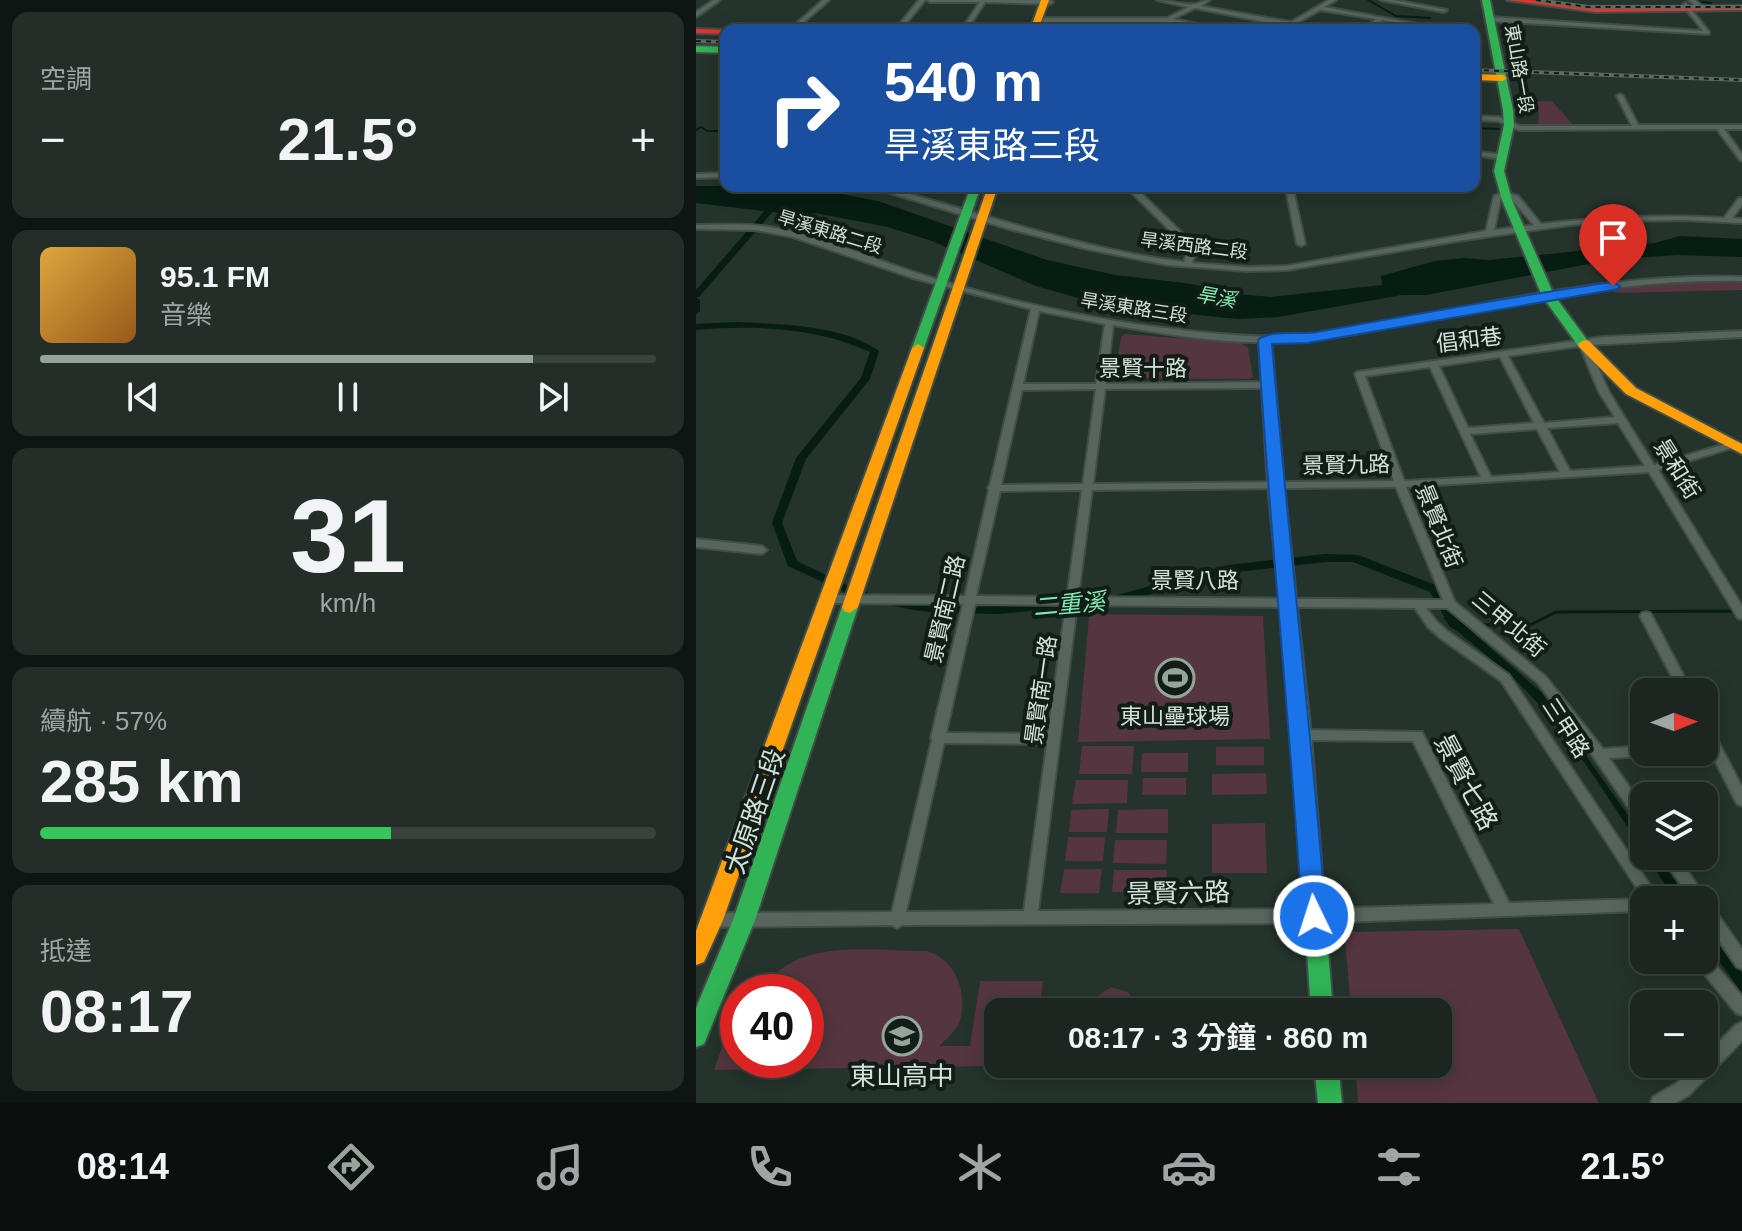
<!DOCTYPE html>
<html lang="zh-TW">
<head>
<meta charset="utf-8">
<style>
	:root { --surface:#1b2620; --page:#242e29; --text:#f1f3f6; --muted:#a0a5a5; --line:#39433e; --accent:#96a59c }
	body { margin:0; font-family:Arial,"Noto Sans TC",sans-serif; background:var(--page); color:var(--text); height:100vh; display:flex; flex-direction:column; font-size:30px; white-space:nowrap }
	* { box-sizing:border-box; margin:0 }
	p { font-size:26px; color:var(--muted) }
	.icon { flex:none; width:44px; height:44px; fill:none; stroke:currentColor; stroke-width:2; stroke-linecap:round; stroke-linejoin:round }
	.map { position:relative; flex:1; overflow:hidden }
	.side { display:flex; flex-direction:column; gap:12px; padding:12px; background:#0f1512; width:696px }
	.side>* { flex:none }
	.guide { position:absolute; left:24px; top:24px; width:760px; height:168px; border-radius:16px; box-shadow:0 4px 20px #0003,0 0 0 2px var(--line); background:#1a4fa0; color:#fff; overflow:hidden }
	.needle { width:52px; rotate:89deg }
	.fabs { position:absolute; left:934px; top:678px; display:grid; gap:16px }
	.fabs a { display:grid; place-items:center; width:88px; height:88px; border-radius:16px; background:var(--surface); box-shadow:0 4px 20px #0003,0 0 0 2px var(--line); font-size:40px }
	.speed { position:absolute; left:24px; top:974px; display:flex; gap:16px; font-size:40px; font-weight:700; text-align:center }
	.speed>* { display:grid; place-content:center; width:104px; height:104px; border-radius:50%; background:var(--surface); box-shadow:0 4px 20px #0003,0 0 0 2px var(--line); line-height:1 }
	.speed .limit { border:12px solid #d22; background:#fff; color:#111 }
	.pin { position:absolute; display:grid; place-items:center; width:68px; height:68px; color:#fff; margin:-82px -34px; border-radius:50% 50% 50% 0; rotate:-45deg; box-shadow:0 0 8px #0007 }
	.pin .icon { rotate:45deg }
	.me { position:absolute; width:88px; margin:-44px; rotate:356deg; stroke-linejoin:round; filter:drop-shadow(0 0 6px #0008) }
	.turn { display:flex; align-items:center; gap:28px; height:168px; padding:0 32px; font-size:36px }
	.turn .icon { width:104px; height:104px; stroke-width:2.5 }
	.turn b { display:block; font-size:56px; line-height:68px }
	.big { font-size:60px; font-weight:600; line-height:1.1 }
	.side .tile { flex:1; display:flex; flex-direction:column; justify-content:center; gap:12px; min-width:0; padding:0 28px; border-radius:16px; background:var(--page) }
	.side .dial { align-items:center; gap:0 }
	.dial b { font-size:104px; line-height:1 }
	.song { display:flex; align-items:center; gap:24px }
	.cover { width:96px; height:96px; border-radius:12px; background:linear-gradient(135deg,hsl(40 70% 55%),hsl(30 70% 35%)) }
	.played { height:8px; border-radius:4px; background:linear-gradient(90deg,var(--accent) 80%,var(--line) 80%) }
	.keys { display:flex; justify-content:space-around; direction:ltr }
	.heat { display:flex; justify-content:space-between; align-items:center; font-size:44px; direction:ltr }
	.charge { height:12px; border-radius:6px; background:linear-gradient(90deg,#34c759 57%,var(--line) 0) }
	.trip { position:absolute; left:288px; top:998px; width:468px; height:80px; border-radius:16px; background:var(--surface); box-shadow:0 4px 20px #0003,0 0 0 2px var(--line); font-weight:600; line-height:80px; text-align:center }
	.dock { display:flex; height:128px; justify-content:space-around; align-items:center; background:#0b0f0d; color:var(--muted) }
	.dock .icon { width:56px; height:56px }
	.dock .current { color:var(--accent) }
	.dock b { font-size:36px; color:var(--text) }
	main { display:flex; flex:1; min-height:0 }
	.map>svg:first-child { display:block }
</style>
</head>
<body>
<main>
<section class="side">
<div class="tile"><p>空調</p>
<div class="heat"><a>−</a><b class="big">21.5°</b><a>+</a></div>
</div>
<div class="tile">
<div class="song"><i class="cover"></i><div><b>95.1 FM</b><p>音樂</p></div></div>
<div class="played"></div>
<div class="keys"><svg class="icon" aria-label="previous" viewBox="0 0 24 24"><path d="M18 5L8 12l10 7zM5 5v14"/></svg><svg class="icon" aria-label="pause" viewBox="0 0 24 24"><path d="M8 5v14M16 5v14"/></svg><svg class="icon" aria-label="next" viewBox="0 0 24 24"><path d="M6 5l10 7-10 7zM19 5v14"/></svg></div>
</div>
<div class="tile dial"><b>31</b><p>km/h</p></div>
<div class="tile"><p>續航 · 57%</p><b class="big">285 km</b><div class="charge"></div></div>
<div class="tile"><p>抵達</p><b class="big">08:17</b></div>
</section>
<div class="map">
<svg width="1046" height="1103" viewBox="0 0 1046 1103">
	<rect width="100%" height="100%" fill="#24332b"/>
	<g fill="#553540">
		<polygon points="835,101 856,101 878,126 842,126 843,113"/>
		<polygon points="982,282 1046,283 1046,290 923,293 908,290"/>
		<polygon points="429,334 545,343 552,348 557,377 553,379 425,378 419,376 425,337"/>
		<polygon points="397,614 567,616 574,739 382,742 393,617"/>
		<polygon points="386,746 438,746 436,774 383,774"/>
		<rect x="520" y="747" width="48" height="18"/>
		<polygon points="446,753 492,753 492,772 445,772"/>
		<polygon points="570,773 571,794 516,795 516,774"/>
		<polygon points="447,778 490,778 490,795 446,795"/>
		<polygon points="380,780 432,780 431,803 376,804"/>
		<polygon points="413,809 411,832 373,832 375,810"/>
		<polygon points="472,809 472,833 420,833 422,810"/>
		<polygon points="569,823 571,873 516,873 516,824"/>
		<polygon points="372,837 409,837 407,861 369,861"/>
		<polygon points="419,840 471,840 470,864 417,863"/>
		<polygon points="368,869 406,869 403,893 364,893"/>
		<polygon points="418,870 471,870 470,892 416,892"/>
		<polygon points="823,929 903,1103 662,1103 659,1064 742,1064 742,1012 655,1012 649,939 653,932"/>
		<path d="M230,951C260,958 273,995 263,1023C259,1032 249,1040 243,1046H274L284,981H347L343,1012H302L298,1066L18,1070L26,1047H42V1060H110V992H64C98,936 174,951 230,951Z"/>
		<polygon points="415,987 432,992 437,999 437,1012 398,1012 403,995"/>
	</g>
	<g fill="#061d12">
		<polygon points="0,186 104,186 182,201 351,260 419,275 496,284 530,293 575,297 686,285 685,276 739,261 769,258 792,260 853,254 959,243 984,236 1046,239 1046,257 982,255 919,259 730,295 706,295 582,317 542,319 462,311 396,302 340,286 236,241 192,227 119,213 94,214 0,203"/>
		<path d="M759,617L845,692L948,838V856H961L993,900H980C933,834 890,754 834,695C808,666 775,645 747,618Z"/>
		<polygon points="1008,922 1046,973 1046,993 1008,940"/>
	</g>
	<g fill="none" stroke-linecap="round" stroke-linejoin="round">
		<g stroke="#061d12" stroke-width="2">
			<polyline points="672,0 700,16 734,18"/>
			<polyline points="1000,1 1015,3"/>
			<polyline points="778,128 803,129"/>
			<polyline points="0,130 5,127 11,131 30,131"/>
			<polyline points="907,130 997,129"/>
		</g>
		<polyline stroke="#061d12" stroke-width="3" points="785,625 836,624 860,612 1046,611"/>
		<g fill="#061d12" fill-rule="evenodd">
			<polygon points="78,200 85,202 3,297 0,297 4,300 4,311 0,314 0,290"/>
			<path d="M41,322C84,324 148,325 183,351L174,379L110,459L86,523L101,561C123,571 145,584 169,592C239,613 313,607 385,599L389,600L391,603L389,606L302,614L245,613L217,610L159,597L92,566L76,523L100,458L165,378L174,352C121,327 57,325 0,330V324Z"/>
			<polygon points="629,554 662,555 742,586 762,621 771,629 769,632 765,633 754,627 734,592 657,562 629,562 533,573 418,604 412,600 414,597 533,565"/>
		</g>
		<g stroke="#414e47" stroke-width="4">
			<g id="street">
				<polygon points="18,0 24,0 0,17 0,12"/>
				<polygon points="127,0 133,0 99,30 93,30"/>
				<polygon points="223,0 229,0 205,30 199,30"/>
				<polygon points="231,0 354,0 357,2 354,4 289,2 271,30 265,30 284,2 234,2"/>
				<path d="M461,0C472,0 490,6 499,4C504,3 509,0 514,0L504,6L595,22L633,0H640L628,7L744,28L741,30L686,20L673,30H667L680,19L624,10L601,23L630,30L594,27L499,8L477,19L531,30H519L473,22L466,30H460L468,22H348L345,20L348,18H471L493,7Z"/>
				<polygon points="685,0 697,0 751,10 748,12"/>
				<polygon points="993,0 999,0 1009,9 1004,10"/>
				<polygon points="990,3 1013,32 1013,34 794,21 791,19 794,17 1007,31 987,5"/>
				<polygon points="924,94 927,96 942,125 1046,125 1046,129 1028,129 1046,154 1046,161 1044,160 1021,129 823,130 802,121 778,120 778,116 803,117 824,126 936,126 921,96"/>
				<polygon points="778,151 806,155 809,157 806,159 778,155"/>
				<polygon points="30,173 30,177 0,178 0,174"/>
				<path d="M171,186H185L203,191C297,217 390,250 488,262L493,249L433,190V186H640L636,188L597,189L609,244L605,246L601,244L590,189L443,191L500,247L501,249L496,263L551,267L591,266L790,231L798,196L809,192L822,196L845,224C906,217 967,214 1028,218L1043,198H1046V205L1036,218L1046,219V223L989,220L931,221L874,225L761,241L591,270L551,271L471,265L391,249L310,228ZM809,196L816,200L838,225L798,230L805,197Z"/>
				<path d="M0,225C24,225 49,223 73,227C130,236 184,263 240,279C332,307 428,326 524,334C550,336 577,338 603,336C668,332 736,314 800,301C882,286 962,274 1046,277V281C942,279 851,297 750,316C702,325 654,337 605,341C543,346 478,336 417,325L410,384L573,382L578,385L573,388L409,389L397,484L698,481L659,374L661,372L907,337L1046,331V337L892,345L913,392L958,465L1036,442L1041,445L1039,447L962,470L1046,606V619L1042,618L953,472L710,487L759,602L850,677L907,749L948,746V752H954L948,756L913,758L948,808V825L943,823L892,749L842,683L751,608H730L740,621L751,631L813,675L964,900H948V911L618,923L206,925L201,928L196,925L16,927L11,925L9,920L11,915L16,913L196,912L236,740L235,738L267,604L132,603L126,599L132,595L269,596L293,490L292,488L294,485L335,309L217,278L97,237L59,230L0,229ZM343,311L409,324L400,384H327ZM884,346L903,392L919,417L848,423L812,356ZM804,357L838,423L772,428L743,366ZM734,367L785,477L708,481L669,376ZM400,389L387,484L305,485L326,390ZM922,423L949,466L874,471L851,428ZM841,429L864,472L795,477L774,434ZM700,487L747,600L382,597L396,490ZM386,490L371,597L280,596L304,491ZM279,604L370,605L352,734L250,733ZM381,605L719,608L732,627L743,637L805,681L948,899L813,903L726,732L606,730L601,731L600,735L601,739L606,740L717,741L798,904L618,909L342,911ZM248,743L351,744L328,911L210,912Z"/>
				<polygon points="0,539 66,546 71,550 66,554 0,547"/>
				<polygon points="950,612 954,613 956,616 996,692 984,692 944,616 946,613"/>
				<polygon points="1008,722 1013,724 1046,787 1046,806 1041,804 1008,739"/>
				<polygon points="966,856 981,856 1008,895 1010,901 1013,902 1046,949 1046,969 1041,967 1008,919 1008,900 995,900"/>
				<polygon points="1008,954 1011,955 1046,996 1046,1015 1040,1013 1001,965 998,960 1008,960"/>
				<polygon points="1046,1022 1046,1041 993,1095 979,1103 955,1103 957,1097 981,1083 1001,1064 1008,1064 1008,1057 1040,1025"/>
			</g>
		</g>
		<g stroke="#414e47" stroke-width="4">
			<g id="fast">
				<polygon points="786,0 794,0 817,110 818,125 808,171 816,200 858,295 894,344 893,347 883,347 846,296 806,200 798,171 808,125 807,110"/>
				<polygon points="0,46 30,47 30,53 0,52"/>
				<polygon points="275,186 285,186 228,348 222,352 217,351 216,348"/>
				<polygon points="569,336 575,340 588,486 615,735 637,1012 615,1012 597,735 572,486 563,340"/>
				<polygon points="154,601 162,607 59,920 8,1044 0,1047 0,1008 37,920 146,607"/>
				<polygon points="618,1064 642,1064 646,1103 622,1103"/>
			</g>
		</g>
		<g stroke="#414e47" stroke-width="4">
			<g id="slow">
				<polygon points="345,0 353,0 342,30 334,30"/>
				<polygon points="778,74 807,75 811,78 807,81 778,80"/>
				<polygon points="292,186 302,186 162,607 154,613 148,611 146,607"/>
				<polygon points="888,340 893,341 940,388 1046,444 1046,454 930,394 883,347 882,344"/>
				<polygon points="222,344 228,348 27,920 8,962 0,965 0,931 216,348"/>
			</g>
		</g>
		<g stroke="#414e47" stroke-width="4">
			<g id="jam">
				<polygon points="811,0 834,0 899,8 1046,6 1046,10 899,12"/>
				<polygon points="0,29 30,30 32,30 30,34 0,33"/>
			</g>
		</g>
		<use href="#street" fill="#58655e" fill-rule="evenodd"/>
		<use href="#fast" fill="#30b455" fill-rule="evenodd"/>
		<use href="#slow" fill="#ff9f0a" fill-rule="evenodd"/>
		<use href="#jam" fill="#e5322d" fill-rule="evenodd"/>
		<g stroke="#5e6962" stroke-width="4">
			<g id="rail">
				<polyline points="840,0 892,7 1046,7"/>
				<polyline points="0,41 30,42"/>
				<polyline points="778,70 1046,80"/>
			</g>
		</g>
		<use href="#rail" stroke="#111d16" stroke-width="2" stroke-dasharray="5" stroke-linecap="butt"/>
	</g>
	<path fill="#1a73e8" stroke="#114b97" stroke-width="2" d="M917,282L924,286L922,289L612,343L576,344C592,535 615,725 630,916L627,923L618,927L610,923L606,916C594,723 574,532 562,340C574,329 604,335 621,332C720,314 818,296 917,282Z"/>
	<defs>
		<g id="stadium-ring" transform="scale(2)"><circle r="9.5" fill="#111d16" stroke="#96a59c" stroke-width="1.5"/><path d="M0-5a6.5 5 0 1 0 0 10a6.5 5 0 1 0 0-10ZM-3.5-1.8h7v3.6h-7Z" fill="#96a59c"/></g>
		<g id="school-ring" transform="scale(2)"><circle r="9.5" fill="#111d16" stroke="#96a59c" stroke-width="1.5"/><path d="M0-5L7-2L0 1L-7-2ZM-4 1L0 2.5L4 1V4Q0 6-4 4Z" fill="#96a59c"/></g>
	</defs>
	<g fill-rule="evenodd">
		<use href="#stadium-ring" x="479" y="678"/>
		<use href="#school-ring" x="206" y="1036"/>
	</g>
	<g text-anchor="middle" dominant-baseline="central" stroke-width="8" stroke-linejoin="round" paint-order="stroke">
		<g font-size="18" fill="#d3e2d9" stroke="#111d16">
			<text transform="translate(823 69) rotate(80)">東山路一段</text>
			<text transform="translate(134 232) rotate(17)">旱溪東路二段</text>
			<text transform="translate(498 246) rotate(7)">旱溪西路二段</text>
			<text transform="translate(438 308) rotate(9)">旱溪東路三段</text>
		</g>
		<g font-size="20" font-style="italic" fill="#7febb2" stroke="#111d16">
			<text transform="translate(520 297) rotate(10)">旱溪</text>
		</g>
		<g font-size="22" fill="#d3e2d9" stroke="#111d16">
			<text transform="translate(773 340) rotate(-7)">倡和巷</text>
			<text x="447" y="368">景賢十路</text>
			<text transform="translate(650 465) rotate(-1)">景賢九路</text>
			<text transform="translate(981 469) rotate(58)">景和街</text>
			<text transform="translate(743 526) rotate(68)">景賢北街</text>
			<text x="499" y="580">景賢八路</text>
			<text transform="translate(249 609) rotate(-77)">景賢南二路</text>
			<text transform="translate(813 624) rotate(40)">三甲北街</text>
			<text transform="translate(345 690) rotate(-82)">景賢南一路</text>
			<text transform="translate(870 728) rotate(57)">三甲路</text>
		</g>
		<g font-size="22" fill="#d3e2d9" stroke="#111d16">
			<text x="479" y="716">東山壘球場</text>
		</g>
		<g font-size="24" font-style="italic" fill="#7febb2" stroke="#111d16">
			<text transform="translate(373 604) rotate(-5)">二重溪</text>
		</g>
		<g font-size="26" fill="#d3e2d9" stroke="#111d16">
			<text transform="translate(770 782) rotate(62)">景賢七路</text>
			<text transform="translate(59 811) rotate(-71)">太原路三段</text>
			<text transform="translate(482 893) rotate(-1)">景賢六路</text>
		</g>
		<g font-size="26" fill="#d3e2d9" stroke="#111d16">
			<text x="206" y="1076">東山高中</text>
		</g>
	</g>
</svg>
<div class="fabs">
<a><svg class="needle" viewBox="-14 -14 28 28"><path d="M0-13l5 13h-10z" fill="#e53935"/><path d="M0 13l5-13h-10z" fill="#a0a5a5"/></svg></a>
<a><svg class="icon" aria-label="layers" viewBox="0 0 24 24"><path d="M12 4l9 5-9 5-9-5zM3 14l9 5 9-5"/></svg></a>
<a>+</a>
<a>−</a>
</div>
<div class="speed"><div class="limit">40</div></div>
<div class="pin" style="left:917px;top:286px;background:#d93025"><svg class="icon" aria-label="arrive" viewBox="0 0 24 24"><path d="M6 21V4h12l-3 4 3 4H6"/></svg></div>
<svg class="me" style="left:618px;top:916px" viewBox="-20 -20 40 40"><circle r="17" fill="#1a73e8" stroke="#fff" stroke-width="3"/><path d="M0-11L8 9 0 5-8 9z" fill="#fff"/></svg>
<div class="trip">08:17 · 3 分鐘 · 860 m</div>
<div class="guide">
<div class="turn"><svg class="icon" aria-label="right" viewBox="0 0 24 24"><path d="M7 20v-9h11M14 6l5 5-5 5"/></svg><div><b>540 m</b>旱溪東路三段</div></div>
</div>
</div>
</main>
<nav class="dock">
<b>08:14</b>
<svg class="icon current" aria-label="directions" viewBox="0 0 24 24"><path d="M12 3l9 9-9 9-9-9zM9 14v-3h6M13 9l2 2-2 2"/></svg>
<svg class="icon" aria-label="music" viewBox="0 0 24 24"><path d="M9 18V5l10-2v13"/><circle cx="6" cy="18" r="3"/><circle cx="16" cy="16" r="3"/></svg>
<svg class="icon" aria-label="phone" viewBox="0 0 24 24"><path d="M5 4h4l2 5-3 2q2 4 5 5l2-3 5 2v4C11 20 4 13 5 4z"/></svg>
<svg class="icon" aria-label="climate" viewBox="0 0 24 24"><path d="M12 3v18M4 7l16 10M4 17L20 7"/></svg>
<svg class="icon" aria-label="car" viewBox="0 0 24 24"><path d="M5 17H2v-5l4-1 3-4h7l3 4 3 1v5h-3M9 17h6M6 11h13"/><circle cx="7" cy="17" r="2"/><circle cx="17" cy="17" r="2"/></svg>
<svg class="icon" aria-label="filters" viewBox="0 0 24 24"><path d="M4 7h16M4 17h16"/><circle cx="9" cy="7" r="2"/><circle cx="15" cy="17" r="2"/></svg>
<b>21.5°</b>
</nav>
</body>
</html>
